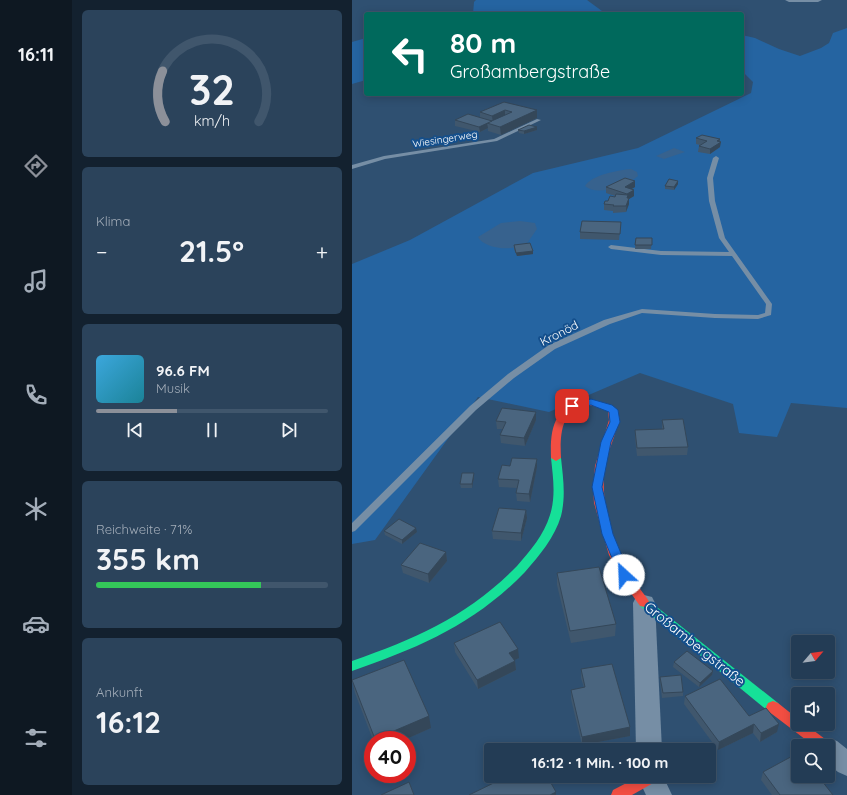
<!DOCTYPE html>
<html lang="de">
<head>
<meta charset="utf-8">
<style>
	:root { --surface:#233c55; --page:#2b435b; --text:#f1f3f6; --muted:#a3adb9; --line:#40566c; --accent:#8c9099 }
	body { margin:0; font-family:Quicksand,sans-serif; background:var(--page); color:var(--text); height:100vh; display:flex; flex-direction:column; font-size:15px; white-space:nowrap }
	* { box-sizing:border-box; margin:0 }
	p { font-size:13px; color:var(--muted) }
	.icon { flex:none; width:22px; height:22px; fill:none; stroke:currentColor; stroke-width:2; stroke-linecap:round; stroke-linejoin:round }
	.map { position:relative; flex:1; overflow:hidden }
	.details { display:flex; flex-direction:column; gap:10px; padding:10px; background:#13212f; width:280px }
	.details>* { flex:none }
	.guide { position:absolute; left:12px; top:12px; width:380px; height:84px; border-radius:4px; box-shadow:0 2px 10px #0003,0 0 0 1px var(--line); background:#00695c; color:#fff; overflow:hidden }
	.needle { width:26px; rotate:61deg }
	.controls { position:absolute; left:439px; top:635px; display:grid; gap:8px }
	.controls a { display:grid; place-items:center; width:44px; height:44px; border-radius:4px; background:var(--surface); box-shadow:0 2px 10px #0003,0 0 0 1px var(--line); font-size:20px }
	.speed { position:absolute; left:12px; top:731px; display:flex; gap:8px; font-size:20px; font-weight:700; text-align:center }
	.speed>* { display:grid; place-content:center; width:52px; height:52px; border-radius:50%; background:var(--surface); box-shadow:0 2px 10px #0003,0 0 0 1px var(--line); line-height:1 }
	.speed .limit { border:6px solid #d22; background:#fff; color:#111 }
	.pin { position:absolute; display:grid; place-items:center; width:34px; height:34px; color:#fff; margin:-17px; border-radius:8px; box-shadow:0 2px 6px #0006 }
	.me { position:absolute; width:44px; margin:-22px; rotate:335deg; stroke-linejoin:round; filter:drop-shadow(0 0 3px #0008) }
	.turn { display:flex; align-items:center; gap:14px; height:84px; padding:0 20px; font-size:18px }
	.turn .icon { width:52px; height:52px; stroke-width:2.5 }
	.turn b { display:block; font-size:28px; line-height:34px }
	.big { font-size:30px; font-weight:800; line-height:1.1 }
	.details .tile { flex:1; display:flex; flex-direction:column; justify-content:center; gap:6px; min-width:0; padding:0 14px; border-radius:6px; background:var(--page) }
	.details .dial { align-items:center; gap:0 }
	.dial svg { height:104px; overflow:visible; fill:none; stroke:var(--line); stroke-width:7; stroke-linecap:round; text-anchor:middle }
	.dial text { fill:var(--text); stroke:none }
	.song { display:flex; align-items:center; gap:12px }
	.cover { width:48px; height:48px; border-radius:6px; background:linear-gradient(135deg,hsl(200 70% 55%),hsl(190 70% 35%)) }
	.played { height:4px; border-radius:2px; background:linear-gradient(90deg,var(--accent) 35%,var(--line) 35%) }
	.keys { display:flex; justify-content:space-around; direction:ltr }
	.heat { display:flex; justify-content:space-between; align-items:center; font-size:22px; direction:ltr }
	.charge { height:6px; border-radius:3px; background:linear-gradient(90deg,#34c759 71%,var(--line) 0) }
	.trip { position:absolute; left:132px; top:743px; width:232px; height:40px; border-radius:4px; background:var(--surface); box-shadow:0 2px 10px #0003,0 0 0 1px var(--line); font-weight:800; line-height:40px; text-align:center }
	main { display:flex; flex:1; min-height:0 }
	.tab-bar { display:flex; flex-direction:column; width:72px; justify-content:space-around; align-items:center; background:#0e1822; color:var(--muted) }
	.tab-bar .icon { width:28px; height:28px }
	.tab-bar .current { color:var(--accent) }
	.tab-bar b { font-size:18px; color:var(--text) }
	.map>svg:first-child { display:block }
</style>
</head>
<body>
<main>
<nav class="tab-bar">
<b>16:11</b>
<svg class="icon current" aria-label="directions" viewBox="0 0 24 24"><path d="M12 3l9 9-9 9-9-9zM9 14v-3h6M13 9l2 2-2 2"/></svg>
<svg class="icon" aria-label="music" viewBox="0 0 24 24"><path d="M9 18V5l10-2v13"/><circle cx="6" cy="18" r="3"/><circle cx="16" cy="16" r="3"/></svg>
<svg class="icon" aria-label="phone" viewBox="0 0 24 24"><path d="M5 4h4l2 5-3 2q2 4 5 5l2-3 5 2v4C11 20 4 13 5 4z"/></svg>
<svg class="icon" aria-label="climate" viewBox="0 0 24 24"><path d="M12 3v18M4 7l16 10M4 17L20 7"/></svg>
<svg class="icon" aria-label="car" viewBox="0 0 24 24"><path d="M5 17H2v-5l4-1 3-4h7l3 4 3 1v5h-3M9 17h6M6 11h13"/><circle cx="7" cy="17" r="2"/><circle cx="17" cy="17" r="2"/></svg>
<svg class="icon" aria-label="filters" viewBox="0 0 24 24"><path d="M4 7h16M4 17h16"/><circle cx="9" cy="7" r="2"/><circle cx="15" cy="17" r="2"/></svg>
</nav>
<section class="details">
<div class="tile dial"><svg viewBox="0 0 100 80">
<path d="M14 69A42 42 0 1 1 86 69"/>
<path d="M14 69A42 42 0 0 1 12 30" stroke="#8c9099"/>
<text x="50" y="56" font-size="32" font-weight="700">32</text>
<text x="50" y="72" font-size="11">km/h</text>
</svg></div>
<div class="tile"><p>Klima</p>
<div class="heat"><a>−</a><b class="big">21.5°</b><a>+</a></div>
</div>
<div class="tile">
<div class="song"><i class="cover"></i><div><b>96.6 FM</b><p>Musik</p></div></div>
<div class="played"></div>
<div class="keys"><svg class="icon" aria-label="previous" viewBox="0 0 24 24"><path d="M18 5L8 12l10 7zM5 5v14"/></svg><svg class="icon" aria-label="pause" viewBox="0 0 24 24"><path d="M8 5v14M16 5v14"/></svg><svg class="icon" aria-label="next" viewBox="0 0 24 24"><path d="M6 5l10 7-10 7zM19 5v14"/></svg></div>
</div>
<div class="tile"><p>Reichweite · 71%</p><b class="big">355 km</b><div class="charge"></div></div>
<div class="tile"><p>Ankunft</p><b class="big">16:12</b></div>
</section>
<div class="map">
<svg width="495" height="795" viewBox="0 0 495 795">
	<rect width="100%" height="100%" fill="#2f5071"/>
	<g fill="#2564a1">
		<polygon points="124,0 235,0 254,14 121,14 122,2"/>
		<polygon points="495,28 495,408 439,403 425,437 387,433 381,404 288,373 197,412 126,397 23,540 0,544 0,264 58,240 181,173 286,148 399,93 401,82 390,71 390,35 403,38 427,49 448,56 469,48 477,43 481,33"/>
		<polygon points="14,38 14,80 0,84 0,42"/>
	</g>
	<g fill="#37628e">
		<polygon points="322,148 333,152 312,159 304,156"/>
		<path d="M279,169L285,172L286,176C274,186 245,197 233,186C239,175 267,170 279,169Z"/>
		<path d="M168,221L183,223L185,229C182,233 179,238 176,242C165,252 133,250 126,237L149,223Z"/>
	</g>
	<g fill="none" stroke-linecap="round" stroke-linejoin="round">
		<g fill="#768ea5" fill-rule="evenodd">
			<polygon points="185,119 189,120 145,141 33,159 0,169 0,165 32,156 142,139"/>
			<polygon points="364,156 367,158 361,178 363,201 373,238 420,304 419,315 406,319 363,318 290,313 258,324 203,349 162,378 124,410 3,531 0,532 0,523 118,406 156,374 197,345 252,320 290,309 363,314 406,315 413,313 414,304 380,256 309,255 259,249 256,247 259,245 309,251 377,252 367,238 357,201 355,178 361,158"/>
		</g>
		<g fill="#768ea5" fill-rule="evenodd">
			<polygon points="433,0 470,0 466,2 437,2"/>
			<polygon points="292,595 300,597 303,603 310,750 284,750 281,603 284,597"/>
			<polygon points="476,738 485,741 495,749 495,776 486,772 476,764 476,746 465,746 467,741"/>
			<polygon points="285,776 311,776 320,795 294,795"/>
		</g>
		<g fill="#16e098" fill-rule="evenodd">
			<path d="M204,455L209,458C211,477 214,496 209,516C203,537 187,556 173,572C123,624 67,648 0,671V661C65,638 116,616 165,566C178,551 192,535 198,515C204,496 201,477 199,458Z"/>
			<polygon points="292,599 296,600 426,703 428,707 426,711 421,713 416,711 288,606 286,603 288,600"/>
		</g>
		<g fill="#f24e42" fill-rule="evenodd">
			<path d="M236,400L255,404L265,410C269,429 256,447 253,466C247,501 262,545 279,575C284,585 292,593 298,603L296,606L292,607L288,606L271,582L257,555L242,503L241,488L243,466L257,420L256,411C248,407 240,405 232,406C208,410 208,439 209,458L204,461L199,458C198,427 202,406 236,400Z"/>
			<polygon points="421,701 426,703 446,719 446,724 453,724 477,742 479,746 477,750 476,746 462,746 416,711 414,707 416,703"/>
			<polygon points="288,776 304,776 305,778 303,782 280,795 259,795 261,790"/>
		</g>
	</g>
	<g fill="#40576d">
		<polygon points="152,102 185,118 149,135 136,131 136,128 128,132 103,126 103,120 128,117 128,112"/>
		<polygon points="166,130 185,130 172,134 167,133"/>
		<polygon points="344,138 368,139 368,147 358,154 346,152 347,146 348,145 344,144"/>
		<polygon points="326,181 326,184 322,190 313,189 313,186"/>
		<polygon points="254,187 283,187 280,189 282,190 282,196 277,199 277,204 274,212 261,213 261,211 252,210 252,204 263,196 254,193"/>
		<polygon points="269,222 267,240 228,239 228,232"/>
		<polygon points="284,238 300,238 299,249 283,249"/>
		<polygon points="162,245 181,251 181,254 165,256 162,249"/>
		<polygon points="184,412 184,420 173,446 149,443 148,435 151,429 145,429 144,421"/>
		<polygon points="310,420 336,447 335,455 285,456 283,438 283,430 310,429"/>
		<polygon points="185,459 185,467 178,502 165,501 164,493 165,488 147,487 146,479 158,466"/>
		<polygon points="122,477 120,488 109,488 108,484"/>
		<polygon points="174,510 175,518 169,541 141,539 140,531"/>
		<polygon points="32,531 65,532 50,544 33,535"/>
		<polygon points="94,552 95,561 77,583 51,573 49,565"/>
		<polygon points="205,573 264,624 263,636 219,643 205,585"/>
		<polygon points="102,643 167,658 162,660 163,661 164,670 126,689 103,652"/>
		<polygon points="322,662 361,671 360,675 347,687 321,667"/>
		<polygon points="229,669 278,727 278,736 230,745 219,699 219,690 232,688 229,678"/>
		<polygon points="308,677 331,692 331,696 310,698 308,681"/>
		<polygon points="0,680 79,728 52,740 21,740 3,693"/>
		<polygon points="333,696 397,716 425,732 408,742 401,733 366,750 332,704"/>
		<polygon points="411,772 481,795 420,795 409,780"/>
	</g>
	<g fill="#344759">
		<polygon points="153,110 153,118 141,124 140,116"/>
		<polygon points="185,110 185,118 149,135 148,127"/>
		<polygon points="140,121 135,123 136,128 128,132 127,127"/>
		<polygon points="185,127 185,130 172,134 172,131"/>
		<polygon points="368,139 367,142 369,142 368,147 358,154 358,149 365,141"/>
		<polygon points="283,181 283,187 272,193 273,187"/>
		<polygon points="326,181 326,184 322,190 322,187"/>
		<polygon points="282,190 282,196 277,199 277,204 274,212 275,194"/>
		<polygon points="181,251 181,254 165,256 164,253"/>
		<polygon points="184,412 184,420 173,446 172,438"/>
		<polygon points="185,459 185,467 178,502 177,494"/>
		<polygon points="122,473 122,477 120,488 120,484"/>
		<polygon points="174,510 175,518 169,541 169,533"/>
		<polygon points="64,528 65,532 50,544 50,540"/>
		<polygon points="94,552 95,561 77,583 76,574"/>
		<polygon points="166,649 167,658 158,662 157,653"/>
		<polygon points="163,661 164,670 126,689 125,680"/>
		<polygon points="361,671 360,675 347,687 348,683"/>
		<polygon points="77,716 79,728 52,740 23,740 23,739"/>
		<polygon points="402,724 401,733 366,750 367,742"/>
		<polygon points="427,724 425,732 408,742 409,733"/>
		<polygon points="278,727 278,736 230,745 230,737"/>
		<polygon points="204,792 204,795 198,795"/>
	</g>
	<g fill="#4a657f" stroke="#344759">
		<polygon points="152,102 185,110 148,127 135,123 160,112 153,110 140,116 128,112"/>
		<polygon points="116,114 140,121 127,127 103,120"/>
		<polygon points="177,125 185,127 172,131 166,130"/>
		<polygon points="350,135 368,139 365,141 369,142 358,149 347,146 355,141 344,138"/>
		<polygon points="273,178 283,181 273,187 282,190 275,194 254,187"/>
		<polygon points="317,179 326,181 322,187 313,186"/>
		<polygon points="264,194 276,195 275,198 277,198 274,206 261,206 262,205 252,204 253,201 256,201 258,196 263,197"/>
		<polygon points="230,221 269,222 268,234 228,232"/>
		<polygon points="284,238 300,238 300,245 283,245"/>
		<polygon points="178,243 181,251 164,253 162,245"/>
		<polygon points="150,408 184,412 172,438 148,435 154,422 144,421"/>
		<polygon points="331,419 336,447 285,448 283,430 312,429 310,420"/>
		<polygon points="160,458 185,459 177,494 164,493 167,480 146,479 150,465 158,466"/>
		<polygon points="110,473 122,473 120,484 108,484"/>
		<polygon points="147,508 174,510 169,533 140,531"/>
		<polygon points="47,519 64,528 50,540 32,531"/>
		<polygon points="68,543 94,552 76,574 49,565"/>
		<polygon points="247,567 264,624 218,631 205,573"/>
		<polygon points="148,622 166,649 157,653 163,661 125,680 102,643"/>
		<polygon points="335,651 361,671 348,683 322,662"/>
		<polygon points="52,660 77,716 23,739 0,680"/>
		<polygon points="260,664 278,727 230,737 219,690 233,687 229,669"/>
		<polygon points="329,675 331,692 311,693 308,677"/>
		<polygon points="368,679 397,716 414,708 427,724 409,733 402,724 367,742 333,696"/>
		<polygon points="446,753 446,776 466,776 481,795 428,795 411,772"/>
		<polygon points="156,776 195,776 204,792 198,795 117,795"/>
		<polygon points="57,782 62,795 29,795"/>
	</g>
	<polygon fill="#1a73e8" stroke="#114b97" points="239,399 260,405 266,410 268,422 259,442 250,487 261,534 278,575 277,578 268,578 267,575 250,534 240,487 249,442 258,422 257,412 239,405 220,409 215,406 216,404"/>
	<g text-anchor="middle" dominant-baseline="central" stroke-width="4" stroke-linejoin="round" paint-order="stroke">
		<g font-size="10" fill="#fff" stroke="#144f8c">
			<text transform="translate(93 139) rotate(-9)">Wiesingerweg</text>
		</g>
		<g font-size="12" fill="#fff" stroke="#144f8c">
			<text transform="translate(207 333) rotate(-27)">Kronöd</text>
		</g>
		<g font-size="14" fill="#fff" stroke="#144f8c">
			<text transform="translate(343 644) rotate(39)">Großambergstraße</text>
		</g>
	</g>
</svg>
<div class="controls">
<a><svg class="needle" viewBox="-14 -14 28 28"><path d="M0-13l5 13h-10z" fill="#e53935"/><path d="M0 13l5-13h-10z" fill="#a3adb9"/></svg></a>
<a><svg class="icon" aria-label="sound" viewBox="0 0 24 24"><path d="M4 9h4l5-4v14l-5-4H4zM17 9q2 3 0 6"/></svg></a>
<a><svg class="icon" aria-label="search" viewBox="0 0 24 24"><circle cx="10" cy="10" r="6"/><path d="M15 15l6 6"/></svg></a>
</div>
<div class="speed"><div class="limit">40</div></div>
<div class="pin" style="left:220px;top:406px;background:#d93025"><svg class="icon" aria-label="arrive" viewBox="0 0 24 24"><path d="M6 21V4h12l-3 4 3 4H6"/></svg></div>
<svg class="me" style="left:272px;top:575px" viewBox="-20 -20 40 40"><circle r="19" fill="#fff"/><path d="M0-13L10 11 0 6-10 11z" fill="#1a73e8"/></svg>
<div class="trip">16:12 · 1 Min. · 100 m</div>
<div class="guide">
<div class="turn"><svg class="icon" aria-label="left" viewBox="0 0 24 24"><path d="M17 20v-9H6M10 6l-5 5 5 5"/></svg><div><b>80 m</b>Großambergstraße</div></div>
</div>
</div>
</main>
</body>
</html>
